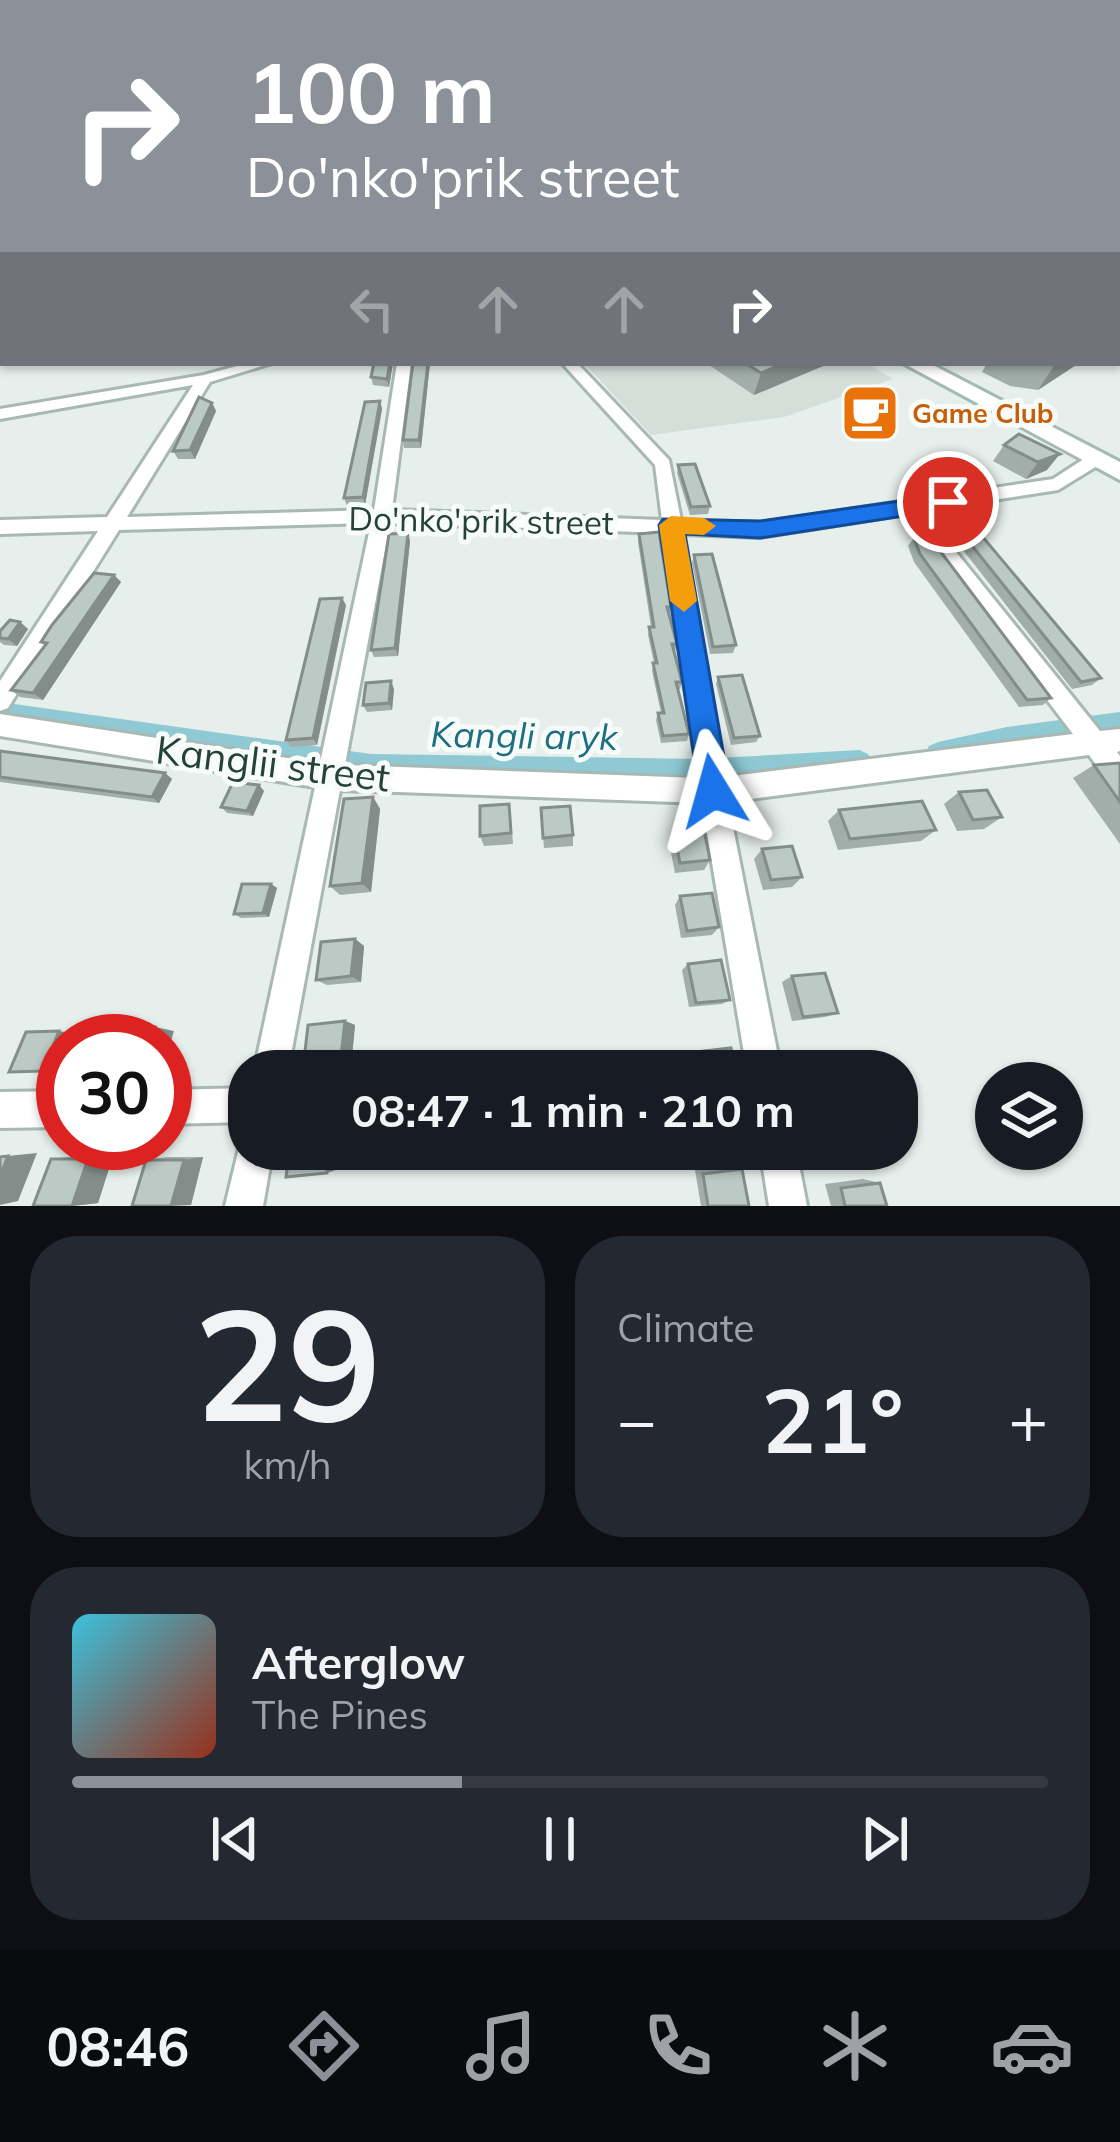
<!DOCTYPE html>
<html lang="en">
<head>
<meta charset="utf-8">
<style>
	:root { --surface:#171b24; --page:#242831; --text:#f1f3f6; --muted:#9ea1a6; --line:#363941; --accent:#8c9099 }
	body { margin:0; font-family:Mulish,sans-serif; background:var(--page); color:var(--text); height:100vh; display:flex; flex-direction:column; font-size:45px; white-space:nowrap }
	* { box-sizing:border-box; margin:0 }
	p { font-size:39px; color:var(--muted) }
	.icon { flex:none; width:66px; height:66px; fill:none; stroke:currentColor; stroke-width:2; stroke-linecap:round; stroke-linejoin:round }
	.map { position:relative; height:1206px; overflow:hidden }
	.sheet { display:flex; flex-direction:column; gap:30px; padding:30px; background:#0d0f14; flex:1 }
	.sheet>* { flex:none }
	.top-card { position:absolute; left:0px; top:0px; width:1122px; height:366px; box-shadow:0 3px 9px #0004; background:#8c9099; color:#fff; overflow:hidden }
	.buttons { position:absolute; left:975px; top:1062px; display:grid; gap:24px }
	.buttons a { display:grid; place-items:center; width:108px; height:108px; border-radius:50%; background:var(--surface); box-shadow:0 3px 9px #0004; font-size:60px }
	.speed { position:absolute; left:36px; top:1014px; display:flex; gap:24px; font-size:60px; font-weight:700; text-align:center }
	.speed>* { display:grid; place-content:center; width:156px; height:156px; border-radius:50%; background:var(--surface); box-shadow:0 3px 9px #0004; line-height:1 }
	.speed .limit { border:18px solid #d22; background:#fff; color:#111 }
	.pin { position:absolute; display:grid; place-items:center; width:102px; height:102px; color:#fff; margin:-51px; border:6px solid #fff; border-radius:50%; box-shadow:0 3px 12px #0007 }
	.me { position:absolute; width:132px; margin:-66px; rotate:352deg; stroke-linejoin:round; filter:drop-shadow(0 0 9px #0008) }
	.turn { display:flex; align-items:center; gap:42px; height:252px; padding:0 48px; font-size:54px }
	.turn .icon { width:156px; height:156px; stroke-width:2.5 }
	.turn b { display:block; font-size:84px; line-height:102px }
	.lanes { display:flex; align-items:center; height:114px; padding:0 48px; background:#0003; justify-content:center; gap:60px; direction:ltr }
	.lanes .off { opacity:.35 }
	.big { font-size:90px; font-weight:700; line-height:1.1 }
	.sheet .widget { flex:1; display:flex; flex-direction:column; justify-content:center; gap:18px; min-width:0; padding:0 42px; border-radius:48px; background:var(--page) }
	.sheet .dial { align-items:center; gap:0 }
	.dial b { font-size:156px; line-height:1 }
	.song { display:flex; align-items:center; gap:36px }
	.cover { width:144px; height:144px; border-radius:18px; background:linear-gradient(135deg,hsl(190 70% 55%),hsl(10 70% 35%)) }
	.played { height:12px; border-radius:6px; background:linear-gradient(90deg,var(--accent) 40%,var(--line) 40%) }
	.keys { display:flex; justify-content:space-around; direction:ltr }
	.heat { display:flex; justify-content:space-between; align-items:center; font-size:66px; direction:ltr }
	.sheet .tiles { flex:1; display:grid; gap:30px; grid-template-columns:1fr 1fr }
	.widget:last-child { grid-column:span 2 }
	.trip { position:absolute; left:228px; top:1050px; width:690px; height:120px; border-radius:48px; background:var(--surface); box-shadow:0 3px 9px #0004; font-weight:700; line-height:120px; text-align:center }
	.tab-bar { display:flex; height:192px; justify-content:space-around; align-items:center; background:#090b0e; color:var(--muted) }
	.tab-bar .icon { width:84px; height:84px }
	.tab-bar .current { color:var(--accent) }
	.tab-bar b { font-size:54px; color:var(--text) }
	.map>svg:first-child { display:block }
</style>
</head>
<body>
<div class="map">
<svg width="1120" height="1206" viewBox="0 0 1120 1206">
	<rect width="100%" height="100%" fill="#e6efeb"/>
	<polygon fill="#d4dfda" points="584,363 866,363 893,379 784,417 651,435"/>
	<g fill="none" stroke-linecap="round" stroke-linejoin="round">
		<g fill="#8ec9d4" fill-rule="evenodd">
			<polygon points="0,702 371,754 701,759 859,750 868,754 872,762 868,770 859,774 701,783 371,778 0,724"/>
			<polygon points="1120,712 1120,734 1007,749 938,766 929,762 925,754 929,746 938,742 1007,727"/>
		</g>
		<g stroke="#a8b8b2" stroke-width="6">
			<g id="street">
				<path d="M248,363H272L210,382L127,517L374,510L397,363H411L392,510L662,520L655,465L562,363H577L669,460L681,520L760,523L1053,479L1090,455H1102V463L1058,490L923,511L1100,731L1120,729V751L1117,752L1120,756V788L1111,785L1089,755L728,802L781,1071H747L702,803L340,790L288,1071H254L315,787L0,736V714L320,763L371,523L119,530L8,708L0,711V681L98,531L0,534V520L107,517L193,385L0,419V409L204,375ZM906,514L1073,734L724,777L683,534L760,537ZM390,523L664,533L698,778L345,765Z"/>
				<polygon points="249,1088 249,1122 165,1124 165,1090"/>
				<polygon points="63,1091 63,1127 0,1128 0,1092"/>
				<polygon points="249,1133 249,1149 273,1149 263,1206 225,1206 242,1136"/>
				<polygon points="760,1149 796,1149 807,1206 769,1206"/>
			</g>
		</g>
		<g stroke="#a4bbb3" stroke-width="6">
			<polygon id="secondary" points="903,363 929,363 1120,462 1120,480"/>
		</g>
		<use href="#street" fill="#fff" fill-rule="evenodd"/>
		<use href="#secondary" fill="#fff" fill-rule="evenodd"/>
	</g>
	<g fill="#a1aea9">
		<polygon points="374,363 393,363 389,387 373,385 371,377"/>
		<polygon points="413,363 430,363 421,448 404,448 403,440"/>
		<polygon points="706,363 825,363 823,366 754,395"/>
		<polygon points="987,363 1079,363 1038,390 1010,386 982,372"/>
		<polygon points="380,401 382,409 365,505 347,506 344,498"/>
		<polygon points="212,403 216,411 195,459 178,459 173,451"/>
		<polygon points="1019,434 1047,470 1026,479 993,461 1004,445"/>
		<polygon points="678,465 710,506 708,514 690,515 677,473"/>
		<polygon points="961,532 1101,678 1092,685 1072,689 955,540"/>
		<polygon points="408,533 410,541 398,656 374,657 371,650"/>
		<polygon points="639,534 671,607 670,614 677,644 675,652 682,682 680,689 678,689 689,734 687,741 661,743 656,720 658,713 661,713 652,671 654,663 648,635 649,627 651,627 638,542"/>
		<polygon points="914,538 1051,698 1043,705 1019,707 914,562 908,546"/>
		<polygon points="694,555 736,645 733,653 710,654 692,563"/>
		<polygon points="114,575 121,582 43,700 20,697 11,690 45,646 41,642"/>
		<polygon points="346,605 317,745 291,747 286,740"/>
		<polygon points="20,622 28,629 17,646 4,645 0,642 0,631"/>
		<polygon points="718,677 760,736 756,742 731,745 716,684"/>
		<polygon points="394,689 392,710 367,712 363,705"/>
		<polygon points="0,751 165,773 172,779 159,803 0,782"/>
		<polygon points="1120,763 1120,844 1073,778 1094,765"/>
		<polygon points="259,785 264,791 253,816 227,813 221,807"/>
		<polygon points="959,792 1002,817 984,829 957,831 944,804"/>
		<polygon points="373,797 380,809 371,892 340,895 330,886"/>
		<polygon points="541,808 573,835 573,846 544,848"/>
		<polygon points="839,810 936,830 921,841 838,850 828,821"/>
		<polygon points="511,816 513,844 484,846 480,836"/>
		<polygon points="674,832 710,860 704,870 675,873 669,843"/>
		<polygon points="762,849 802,877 792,887 763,890 754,859"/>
		<polygon points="271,884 277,888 269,917 241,918 234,914"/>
		<polygon points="680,896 719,927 712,935 681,938 675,905"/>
		<polygon points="355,939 364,946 361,982 327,985 316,980"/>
		<polygon points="688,964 730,1000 722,1004 689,1007 682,970"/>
		<polygon points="792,976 838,1013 825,1017 792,1021 782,982"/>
		<polygon points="345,1021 355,1025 351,1067 315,1070 303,1069"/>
		<polygon points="695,1052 736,1071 692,1071 689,1055"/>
		<polygon points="77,1156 113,1156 98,1203 72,1206 51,1159"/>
		<polygon points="168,1157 203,1157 191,1205 146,1160"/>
		<polygon points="732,1165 742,1169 749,1206 701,1206 695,1170"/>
		<polygon points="863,1179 880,1183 887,1206 831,1206 825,1184"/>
	</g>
	<g fill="#838d89">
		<polygon points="390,363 393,363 389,387 387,379"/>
		<polygon points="428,363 430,363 421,448 419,440"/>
		<polygon points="785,363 825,363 823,366 754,395 761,373"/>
		<polygon points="1056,363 1079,363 1038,390"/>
		<polygon points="380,401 382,409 365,505 363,497"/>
		<polygon points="212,403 216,411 195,459 190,450"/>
		<polygon points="1060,454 1047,470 1026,479 1038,462"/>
		<polygon points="408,533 410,541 398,656 395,648"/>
		<polygon points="114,575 121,582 43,700 33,693"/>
		<polygon points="342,598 346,605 317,745 313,738"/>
		<polygon points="20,622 28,629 17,646 8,639"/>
		<polygon points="391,681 394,689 392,710 389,703"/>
		<polygon points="165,773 172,779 159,803 152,797"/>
		<polygon points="259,785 264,791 253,816 247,811"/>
		<polygon points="373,797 380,809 371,892 362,883"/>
		<polygon points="271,884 277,888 269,917 263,913"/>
		<polygon points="355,939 364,946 361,982 351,976"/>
		<polygon points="345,1021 355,1025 351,1067 340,1065"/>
		<polygon points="155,1027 174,1031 165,1060 165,1041 150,1041"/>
		<polygon points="59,1031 83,1035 81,1041 63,1041 63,1072 43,1071"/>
		<polygon points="329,1149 341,1149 339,1169 327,1173"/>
		<polygon points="37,1153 18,1201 0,1205 0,1176 8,1156"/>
		<polygon points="113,1156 98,1203 72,1206 88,1159"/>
		<polygon points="203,1157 191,1205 171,1206 184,1160"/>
	</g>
	<g fill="#bbcac4" stroke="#838d89" stroke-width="3">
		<polygon points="374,363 390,363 387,379 371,377"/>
		<polygon points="413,363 428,363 419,440 403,440"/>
		<polygon points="745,363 785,363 761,373"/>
		<polygon points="199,397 212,403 190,450 173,451"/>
		<polygon points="380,401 363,497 344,498 365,402"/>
		<polygon points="1019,434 1060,454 1038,462 1004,445"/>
		<polygon points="695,464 710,506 691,507 678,465"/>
		<polygon points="971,523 1101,678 1081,682 961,532"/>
		<polygon points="925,531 1051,698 1027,700 920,554 914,538"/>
		<polygon points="659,532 671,607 667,607 677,644 672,644 682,682 676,682 689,734 663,736 658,713 664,713 653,663 657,663 649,627 654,627 639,534"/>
		<polygon points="408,533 395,648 371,650 389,534"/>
		<polygon points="712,554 736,645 713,647 694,555"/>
		<polygon points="94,573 114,575 33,693 11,690 47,643 41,642 52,625"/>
		<polygon points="342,598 313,738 286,740 320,599"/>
		<polygon points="10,620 20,622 8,639 0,638 0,631"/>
		<polygon points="742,675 760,736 734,738 718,677"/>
		<polygon points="391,681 389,703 363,705 366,683"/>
		<polygon points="0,751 165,773 152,797 0,777"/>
		<polygon points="1120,763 1120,802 1094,765"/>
		<polygon points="233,782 259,785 247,811 221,807"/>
		<polygon points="987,790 1002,817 973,820 959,792"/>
		<polygon points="373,797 362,883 330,886 344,799"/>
		<polygon points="922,801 936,830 850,839 839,810"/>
		<polygon points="509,804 511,833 480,836 480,806"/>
		<polygon points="570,806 573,835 543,838 541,808"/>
		<polygon points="704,830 710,860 680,863 674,832"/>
		<polygon points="792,846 802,877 771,880 762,849"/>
		<polygon points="242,884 271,884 263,913 234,914"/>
		<polygon points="712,893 719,927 687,931 680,896"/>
		<polygon points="355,939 351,976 316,980 321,942"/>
		<polygon points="721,960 730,1000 696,1003 688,964"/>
		<polygon points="825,973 838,1013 803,1017 792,976"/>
		<polygon points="345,1021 340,1065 303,1069 308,1025"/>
		<polygon points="155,1027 150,1041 117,1041 121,1028"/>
		<polygon points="59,1031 43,1071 9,1072 26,1032"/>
		<polygon points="731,1048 736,1071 699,1071 695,1052"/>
		<polygon points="290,1149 329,1149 327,1173 286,1177"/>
		<polygon points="8,1156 0,1176 0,1157"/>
		<polygon points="51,1159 88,1159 72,1206 33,1206"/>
		<polygon points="146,1160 184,1160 171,1206 132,1206"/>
		<polygon points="742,1169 749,1206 708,1206 703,1174"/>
		<polygon points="880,1183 887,1206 845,1206 841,1188"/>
	</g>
	<linearGradient id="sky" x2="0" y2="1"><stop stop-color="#84bce0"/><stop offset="0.53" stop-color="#f4f8f6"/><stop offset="1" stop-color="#f4f8f6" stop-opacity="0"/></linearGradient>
	<rect width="1120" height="361" fill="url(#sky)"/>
	<polygon fill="#1a73e8" stroke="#114b97" stroke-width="3" points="948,494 956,497 956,508 760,538 685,534 730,791 725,803 713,808 701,803 659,525 663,519 760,521"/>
	<polygon fill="#f59e0b" points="671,516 704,518 716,526 704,535 685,534 697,601 684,612 670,601 659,525"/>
	<defs>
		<g id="cafe-square" transform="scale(3)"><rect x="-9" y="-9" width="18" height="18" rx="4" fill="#e8710a" stroke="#f7fbf9"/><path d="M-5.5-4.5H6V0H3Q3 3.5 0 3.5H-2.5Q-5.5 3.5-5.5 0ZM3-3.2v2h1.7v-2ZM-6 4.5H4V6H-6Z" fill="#fff"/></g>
	</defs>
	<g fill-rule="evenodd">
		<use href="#cafe-square" x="870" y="413"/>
	</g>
	<g text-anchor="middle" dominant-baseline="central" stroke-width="10" stroke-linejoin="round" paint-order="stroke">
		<g font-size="27" font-weight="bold" fill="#c56008" stroke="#f7fbf9" text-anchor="start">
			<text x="912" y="413">Game Club</text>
		</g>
		<g font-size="33" fill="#24423a" stroke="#f7fbf9">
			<text transform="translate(481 520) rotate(1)">Do'nko'prik street</text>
		</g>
		<g font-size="36" font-style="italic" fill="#1c6f80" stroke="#f7fbf9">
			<text transform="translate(524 735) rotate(1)">Kangli aryk</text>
		</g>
		<g font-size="39" fill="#24423a" stroke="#f7fbf9">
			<text transform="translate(273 763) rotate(7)">Kanglii street</text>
		</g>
	</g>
</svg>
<div class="buttons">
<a><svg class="icon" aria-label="layers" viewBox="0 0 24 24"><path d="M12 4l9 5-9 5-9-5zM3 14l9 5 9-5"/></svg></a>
</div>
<div class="speed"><div class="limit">30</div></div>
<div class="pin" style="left:948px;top:502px;background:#d93025"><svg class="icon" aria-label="arrive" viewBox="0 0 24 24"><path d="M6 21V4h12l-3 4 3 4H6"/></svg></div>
<svg class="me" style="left:713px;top:791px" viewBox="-20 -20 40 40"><path d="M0-17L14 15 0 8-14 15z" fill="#1a73e8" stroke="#fff" stroke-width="4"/></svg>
<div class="trip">08:47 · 1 min · 210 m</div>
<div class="top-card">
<div class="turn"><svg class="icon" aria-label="right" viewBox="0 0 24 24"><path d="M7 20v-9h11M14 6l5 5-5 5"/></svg><div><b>100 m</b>Do'nko'prik street</div></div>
<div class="lanes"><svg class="icon off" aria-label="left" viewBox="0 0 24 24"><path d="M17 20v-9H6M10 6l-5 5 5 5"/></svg><svg class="icon off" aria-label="ahead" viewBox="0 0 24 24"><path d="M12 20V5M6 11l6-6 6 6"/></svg><svg class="icon off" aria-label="ahead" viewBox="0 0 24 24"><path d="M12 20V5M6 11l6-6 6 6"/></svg><svg class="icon" aria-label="right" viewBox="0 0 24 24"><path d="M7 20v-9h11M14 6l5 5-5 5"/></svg></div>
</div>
</div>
<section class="sheet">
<div class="tiles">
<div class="widget dial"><b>29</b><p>km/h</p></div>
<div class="widget"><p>Climate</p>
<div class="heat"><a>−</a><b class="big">21°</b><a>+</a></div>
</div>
<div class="widget">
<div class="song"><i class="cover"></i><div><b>Afterglow</b><p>The Pines</p></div></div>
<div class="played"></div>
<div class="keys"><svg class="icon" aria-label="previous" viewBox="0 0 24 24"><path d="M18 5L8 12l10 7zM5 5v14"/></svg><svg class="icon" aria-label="pause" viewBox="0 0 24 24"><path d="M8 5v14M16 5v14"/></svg><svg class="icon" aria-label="next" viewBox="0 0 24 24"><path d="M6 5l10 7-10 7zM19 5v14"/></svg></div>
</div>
</div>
</section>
<nav class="tab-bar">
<b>08:46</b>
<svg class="icon current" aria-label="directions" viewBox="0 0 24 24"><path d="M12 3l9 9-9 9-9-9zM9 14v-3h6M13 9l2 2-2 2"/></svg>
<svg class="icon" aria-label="music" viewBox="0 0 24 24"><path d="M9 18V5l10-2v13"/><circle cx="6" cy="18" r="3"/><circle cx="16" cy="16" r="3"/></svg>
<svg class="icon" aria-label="phone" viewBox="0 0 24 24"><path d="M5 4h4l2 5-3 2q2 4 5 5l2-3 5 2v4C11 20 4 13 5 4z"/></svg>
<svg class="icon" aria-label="climate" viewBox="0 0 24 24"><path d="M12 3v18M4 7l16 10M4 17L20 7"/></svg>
<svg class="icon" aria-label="car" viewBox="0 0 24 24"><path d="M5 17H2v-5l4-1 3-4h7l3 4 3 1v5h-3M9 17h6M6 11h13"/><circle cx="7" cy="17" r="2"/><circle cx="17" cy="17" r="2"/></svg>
</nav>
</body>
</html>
